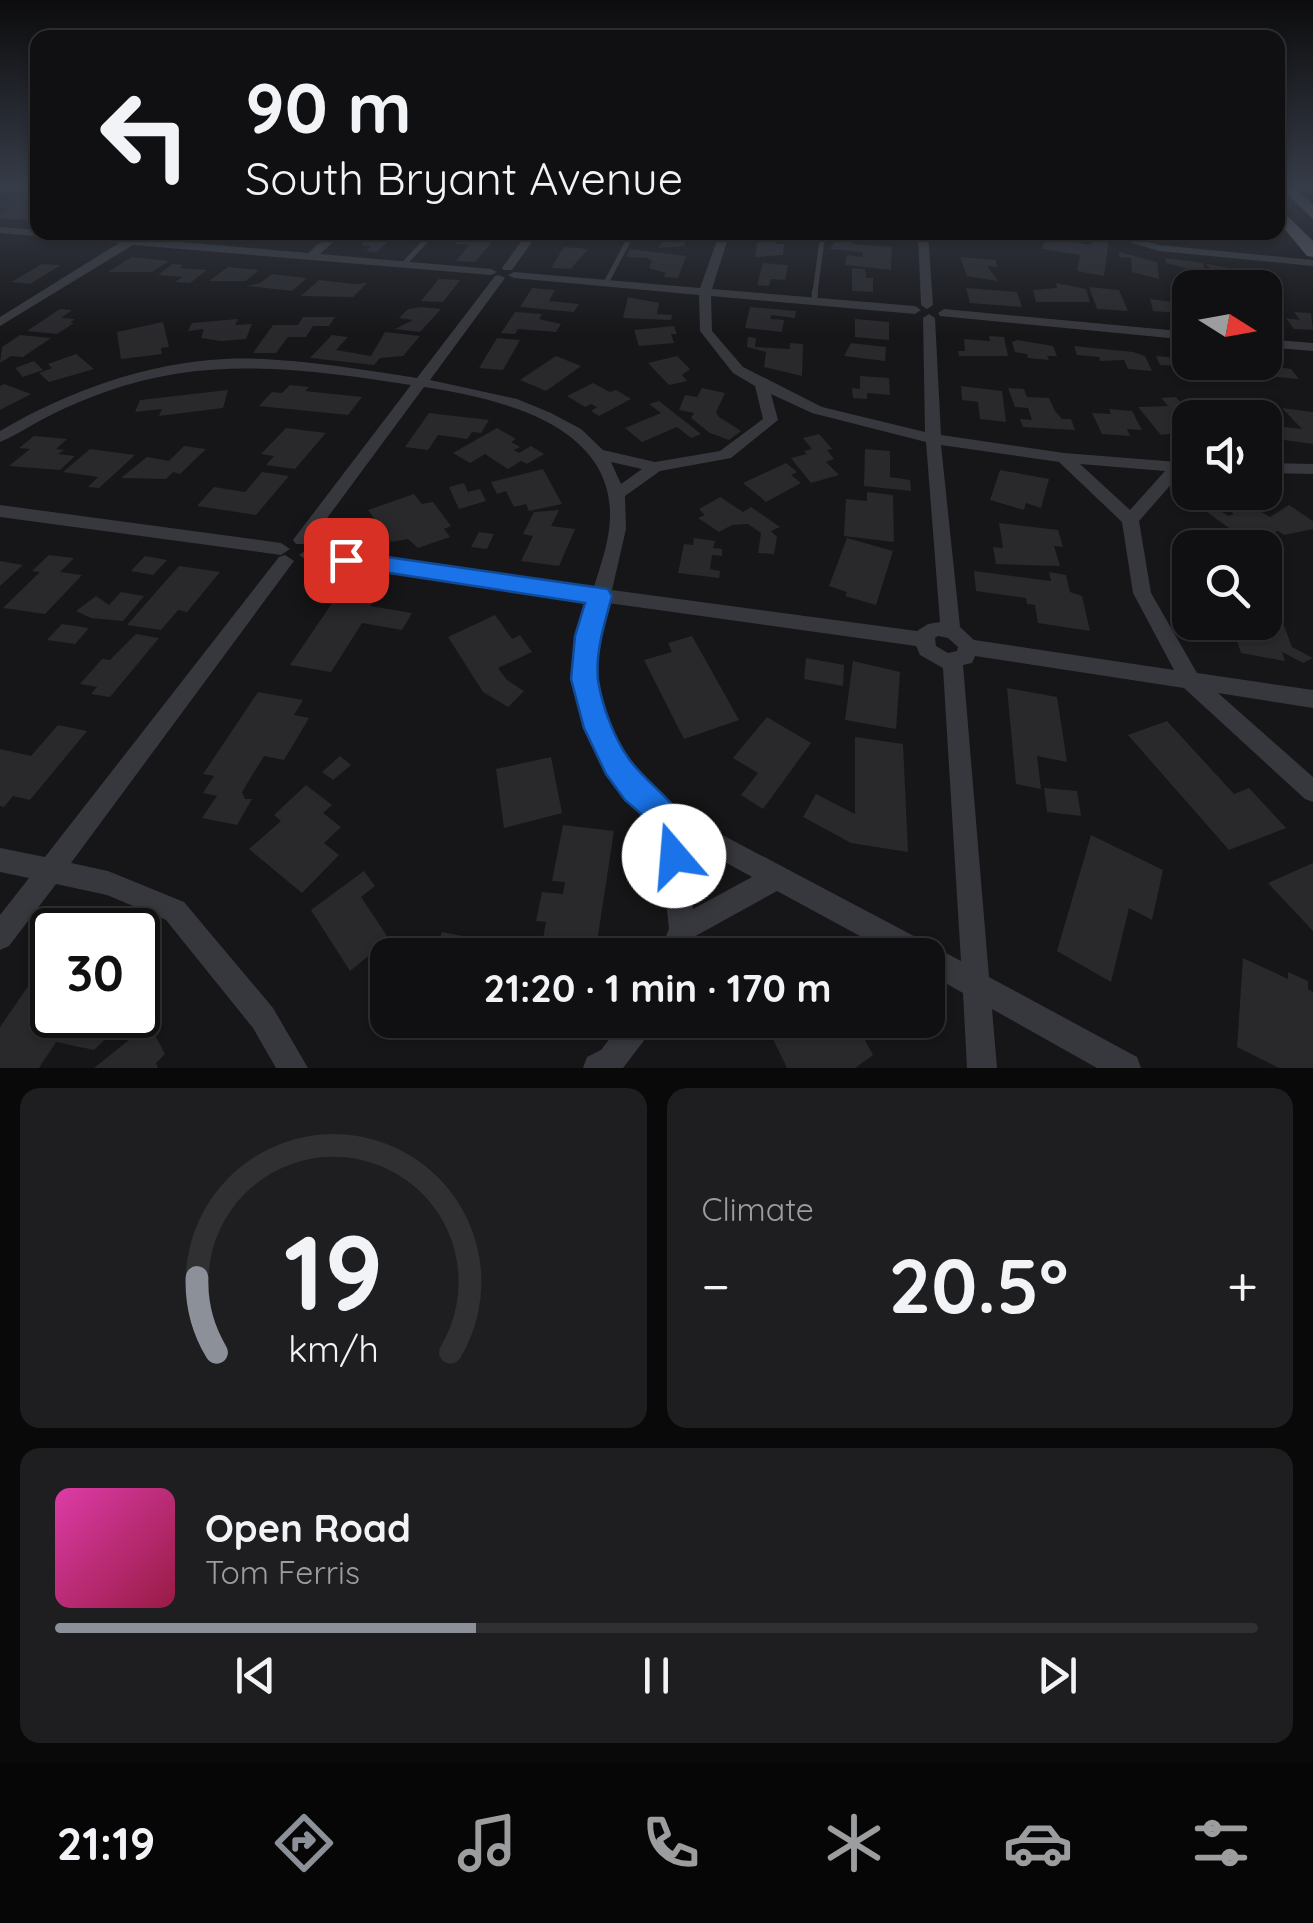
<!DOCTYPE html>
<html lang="en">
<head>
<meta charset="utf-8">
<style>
	:root { --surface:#101012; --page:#1e1e20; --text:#f1f3f6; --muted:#9c9d9f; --line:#303032; --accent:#8c9099 }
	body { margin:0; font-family:Quicksand,sans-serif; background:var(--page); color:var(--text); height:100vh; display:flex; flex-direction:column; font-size:38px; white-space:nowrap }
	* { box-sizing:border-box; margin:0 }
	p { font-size:32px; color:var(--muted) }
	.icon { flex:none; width:55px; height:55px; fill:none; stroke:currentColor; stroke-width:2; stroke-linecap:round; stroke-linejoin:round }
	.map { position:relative; height:1068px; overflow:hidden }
	.sheet { display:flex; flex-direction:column; gap:20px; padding:20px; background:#09090a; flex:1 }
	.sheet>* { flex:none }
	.banner { position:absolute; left:30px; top:30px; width:1255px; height:210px; border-radius:20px; box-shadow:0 2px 8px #0004,0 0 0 2px var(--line); background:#101012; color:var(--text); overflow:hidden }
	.needle { width:65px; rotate:101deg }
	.fabs { position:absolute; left:1172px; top:270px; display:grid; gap:20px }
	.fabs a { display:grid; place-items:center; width:110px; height:110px; border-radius:20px; background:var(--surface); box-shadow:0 2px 8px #0004,0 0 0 2px var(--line); font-size:50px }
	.speed { position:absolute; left:30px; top:908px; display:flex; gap:20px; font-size:50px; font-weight:700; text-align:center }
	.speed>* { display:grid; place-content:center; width:130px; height:130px; border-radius:50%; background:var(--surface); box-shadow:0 2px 8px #0004,0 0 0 2px var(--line); line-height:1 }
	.speed .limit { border:5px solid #111; border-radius:15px; background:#fff; color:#111 }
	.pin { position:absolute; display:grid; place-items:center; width:85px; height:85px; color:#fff; margin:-42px; border-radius:20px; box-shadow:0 5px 15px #0006 }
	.me { position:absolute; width:110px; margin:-55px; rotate:342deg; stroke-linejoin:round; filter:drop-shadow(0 0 8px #0008) }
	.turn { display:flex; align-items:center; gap:35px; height:210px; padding:0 50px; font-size:45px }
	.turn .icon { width:130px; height:130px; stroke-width:2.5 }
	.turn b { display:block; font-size:70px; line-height:85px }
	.big { font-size:75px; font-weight:700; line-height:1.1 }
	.sheet .card { flex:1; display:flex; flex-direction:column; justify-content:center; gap:15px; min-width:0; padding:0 35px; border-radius:20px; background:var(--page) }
	.sheet .dial { align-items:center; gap:0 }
	.dial svg { height:260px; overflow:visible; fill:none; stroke:var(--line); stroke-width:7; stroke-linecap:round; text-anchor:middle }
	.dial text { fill:var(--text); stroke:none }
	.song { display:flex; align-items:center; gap:30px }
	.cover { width:120px; height:120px; border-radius:15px; background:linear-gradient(135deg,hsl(320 70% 55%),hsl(340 70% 35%)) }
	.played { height:10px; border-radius:5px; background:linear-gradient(90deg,var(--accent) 35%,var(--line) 35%) }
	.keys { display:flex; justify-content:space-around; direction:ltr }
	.heat { display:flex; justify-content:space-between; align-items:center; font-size:55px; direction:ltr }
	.sheet .tiles { flex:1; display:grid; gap:20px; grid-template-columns:1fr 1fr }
	.card:last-child { grid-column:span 2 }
	.trip { position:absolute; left:370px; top:938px; width:575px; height:100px; border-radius:20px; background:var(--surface); box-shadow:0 2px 8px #0004,0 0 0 2px var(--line); font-weight:700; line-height:100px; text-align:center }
	.dock { display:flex; height:160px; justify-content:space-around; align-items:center; background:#060607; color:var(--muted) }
	.dock .icon { width:70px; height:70px }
	.dock .on { color:var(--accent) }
	.dock b { font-size:45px; color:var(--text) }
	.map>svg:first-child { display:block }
</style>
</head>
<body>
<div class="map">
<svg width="1313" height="1068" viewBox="0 0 1313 1068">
	<rect width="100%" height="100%" fill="#161618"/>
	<g fill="#29292c">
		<polygon points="12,196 38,198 38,206 28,211 38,211 38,220 0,219 0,213 9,209 0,208 0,202"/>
		<polygon points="375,232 387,232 397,233 377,252 366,251 371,246 361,245"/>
		<polygon points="666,232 689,232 684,246 659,248"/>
		<polygon points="837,237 853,239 852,244 892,247 891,270 845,265 847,255 863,257 863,252 830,249"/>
		<polygon points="1092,237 1109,239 1104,276 1077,271 1080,255 1042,249 1045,238 1091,245"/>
		<polygon points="758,238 775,239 775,244 784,244 783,255 755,257"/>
		<polygon points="459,239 492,242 475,262 456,261 469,245 455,244"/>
		<polygon points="564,247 588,249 571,269 551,268"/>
		<polygon points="630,249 686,256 678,278 664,277 666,273 649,268 652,261 647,258 626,257"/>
		<polygon points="1119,252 1157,262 1159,279 1132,272 1131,258 1119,257"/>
		<polygon points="132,257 169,261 152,272 108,272"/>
		<polygon points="960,257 996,260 997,267 987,266 998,281 967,276"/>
		<polygon points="1165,258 1203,263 1205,273 1166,263"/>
		<polygon points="763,263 788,265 785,280 771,279 769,286 757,285"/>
		<polygon points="42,264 61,265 30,284 11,282"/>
		<polygon points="173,264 183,265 179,268 207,270 190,283 175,282 182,277 158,275"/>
		<polygon points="1206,264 1241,270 1249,282 1217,275"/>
		<polygon points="228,267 259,270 246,281 209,281"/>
		<polygon points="852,268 865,269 866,278 873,278 873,292 852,291"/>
		<polygon points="272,274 307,278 292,291 247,286 260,283"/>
		<polygon points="439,279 460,280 443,302 421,301"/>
		<polygon points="319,280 354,284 367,283 353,297 301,296"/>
		<polygon points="1056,283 1086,289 1090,302 1036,302 1033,290 1057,288"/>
		<polygon points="1089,287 1119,290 1128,311 1097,309"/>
		<polygon points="532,288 555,290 549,301 579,304 574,312 520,307"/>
		<polygon points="966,288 1017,292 1022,307 970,303"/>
		<polygon points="628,297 659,303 657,314 672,315 671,320 623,318"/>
		<polygon points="1150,299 1190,304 1190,314 1153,311"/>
		<polygon points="421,307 441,309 420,332 395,329 413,320 399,318 408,309"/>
		<polygon points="750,307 796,311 795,318 771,315 770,319 784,320 782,332 745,328"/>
		<polygon points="60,309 72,310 61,318 75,319 70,323 74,323 57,334 27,331"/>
		<polygon points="515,312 542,314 539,319 561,324 556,332 518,329 515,334 501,333"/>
		<polygon points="1294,312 1311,313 1313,330 1294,329 1286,318 1300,320"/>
		<polygon points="303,317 335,317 329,326 313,326 306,337 288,337 276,353 253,353 273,325 298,325"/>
		<polygon points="238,319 235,325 252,324 246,339 221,341 201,338 204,329 188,331 192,323"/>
		<polygon points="855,319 889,322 889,340 855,337"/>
		<polygon points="163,322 169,347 161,348 162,354 121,359 117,332"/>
		<polygon points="674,326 677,334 671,334 674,343 639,346 634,330"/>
		<polygon points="385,332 420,336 403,356 380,358 374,365 310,358 332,335 348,337 336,350 371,356"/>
		<polygon points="20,335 51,338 23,357 11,356 0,363 2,347"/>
		<polygon points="989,336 1004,337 1008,356 959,356 958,351 965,351 964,339 990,341"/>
		<polygon points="748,337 756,338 755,347 790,349 790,343 803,344 802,376 764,367 766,352 747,347"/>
		<polygon points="497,338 520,340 503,370 479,368"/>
		<polygon points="1017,340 1053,346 1057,356 1047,356 1049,360 1028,358 1027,354 1015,352 1012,342"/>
		<polygon points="851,343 886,347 885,361 844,356"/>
		<polygon points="1074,346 1133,352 1145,356 1152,371 1128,369 1124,360 1100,361 1099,357 1077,355"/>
		<polygon points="76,354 94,369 49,382 39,373 52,368 48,364"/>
		<polygon points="1175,355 1190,356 1190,362 1224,365 1238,378 1222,377 1217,370 1207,369 1210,373 1182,371 1180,366 1160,365 1156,356 1176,358"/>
		<polygon points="556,356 581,366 546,391 520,380"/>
		<polygon points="677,356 690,369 682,375 687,381 669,385 648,363"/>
		<polygon points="34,361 43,370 23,377 15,368"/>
		<polygon points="1243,362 1291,369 1299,379 1263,376 1259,371 1248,370"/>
		<polygon points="860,376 889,378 890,395 867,393 867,399 853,398 852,388 860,389"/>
		<polygon points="593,383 610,392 616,390 631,399 599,416 591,411 597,407 591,404 585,407 567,396"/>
		<polygon points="4,384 31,394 0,410 0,386"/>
		<polygon points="290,385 309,387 305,391 362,397 348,415 259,406 272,392 282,393"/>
		<polygon points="961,386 1002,391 1006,422 980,419 978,402 962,400"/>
		<polygon points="702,388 725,393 716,412 719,417 741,431 729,440 710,433 691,418 694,413 679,410 685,395 697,397"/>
		<polygon points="1008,388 1024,389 1027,397 1049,398 1055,411 1062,419 1071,419 1075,430 1023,427 1020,419 1032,420 1028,408 1015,407"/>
		<polygon points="228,390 223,408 159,416 162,409 135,412 140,400"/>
		<polygon points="1176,397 1194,418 1190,418 1190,436 1186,432 1161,435 1138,407 1168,406 1161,398"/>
		<polygon points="659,401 701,434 691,438 677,427 642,442 625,428 661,413 649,404"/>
		<polygon points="1282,408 1313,412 1313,444 1284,440 1276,426 1302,429"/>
		<polygon points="1109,409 1132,411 1142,430 1127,429 1130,436 1102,434 1092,413 1111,414"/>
		<polygon points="429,413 489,420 481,433 472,432 467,439 438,435 428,450 405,447"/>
		<polygon points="286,428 326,433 295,469 266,465 274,456 261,454"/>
		<polygon points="497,428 516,439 511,442 520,447 514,450 519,453 531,446 544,454 527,464 521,461 508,469 485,454 470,463 453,453"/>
		<polygon points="819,434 832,449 827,450 834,459 826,462 839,475 811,483 791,458 807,454 804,451 812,449 803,438"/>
		<polygon points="34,436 67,439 56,449 64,450 58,454 75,456 60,470 9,466 30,449 19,448"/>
		<polygon points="184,446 206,449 180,474 173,472 166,479 121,478 147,457 169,461"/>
		<polygon points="90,449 135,455 99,488 88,487 98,477 63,472"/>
		<polygon points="865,449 890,451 890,477 910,480 911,491 864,486"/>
		<polygon points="786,463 797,472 791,475 801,483 766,502 743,483"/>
		<polygon points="543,469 562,504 529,511 526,504 514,507 506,491 497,494 491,482"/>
		<polygon points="1000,470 1049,479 1041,508 1026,503 1024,510 990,500"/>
		<polygon points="262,472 289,476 256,515 197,506 214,487 245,492"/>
		<polygon points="464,483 468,492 480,489 486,501 459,509 449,487"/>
		<polygon points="867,492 893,495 894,542 844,536 846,499 867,501"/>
		<polygon points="414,494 422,504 433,502 451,526 444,529 450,537 418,548 408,539 391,542 368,510"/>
		<polygon points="1249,494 1261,502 1258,503 1266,508 1260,511 1270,517 1289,505 1313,521 1313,529 1284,535 1278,531 1262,537 1253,531 1240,536 1207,512 1217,508 1228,516 1234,514 1230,511 1244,506 1235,499"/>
		<polygon points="720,497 743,512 751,507 780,527 771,531 777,537 774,554 758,553 761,533 748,524 732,525 719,532 698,518 705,515 699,509"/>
		<polygon points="559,510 551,526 575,529 559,566 521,561 533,536 523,534 534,512"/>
		<polygon points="999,523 1058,530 1063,547 1054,546 1060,566 996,564 993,547 1003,548"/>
		<polygon points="479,532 494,534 487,549 471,547"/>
		<polygon points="694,538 715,541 713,548 722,549 722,556 712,555 710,569 720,571 719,578 678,573 684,544 693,545"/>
		<polygon points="847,538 893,551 876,605 845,596 847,592 829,586"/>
		<polygon points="49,555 74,558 60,572 82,575 45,614 3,608 40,572 32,571"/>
		<polygon points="145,556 167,560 153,575 131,571"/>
		<polygon points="0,561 23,565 0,586"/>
		<polygon points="179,566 220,572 187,612 178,610 161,630 127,625"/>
		<polygon points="974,571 1051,581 1049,572 1066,575 1070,592 1082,596 1090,631 1038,623 1035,605 1027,604 1026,598 976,591"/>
		<polygon points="341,590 377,596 370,606 412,613 402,630 362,623 331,672 290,665"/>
		<polygon points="121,592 144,596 123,621 91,618 76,611 96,596 109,605"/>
		<polygon points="1265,612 1280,615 1292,647 1313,658 1303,663 1282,652 1285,661 1241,653 1236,638 1252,637 1248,622 1265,622"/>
		<polygon points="495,615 512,639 520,635 532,652 498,668 507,680 524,691 508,707 483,692 448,637"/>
		<polygon points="62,624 89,628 75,644 47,640"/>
		<polygon points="136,634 159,638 110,697 91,694 97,687 80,684 102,659 110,660"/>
		<polygon points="692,636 739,720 684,739 644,660 672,652 668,643"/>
		<polygon points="806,658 844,665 843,686 804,679"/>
		<polygon points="853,661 900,672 896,729 845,720"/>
		<polygon points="1007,688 1057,697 1067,762 1037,756 1041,789 1016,784"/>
		<polygon points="258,692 303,700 294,715 309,718 284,760 264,756 242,792 245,799 252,799 237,825 202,818 217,796 203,793 214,776 203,774"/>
		<polygon points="767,717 811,743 763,809 741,795 758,773 733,758"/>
		<polygon points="1167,721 1234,794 1249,788 1286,828 1229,850 1128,735"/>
		<polygon points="58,725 87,731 30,800 13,796 4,807 0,806 0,749 31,756"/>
		<polygon points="855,737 903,744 908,852 851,843 803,817 816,794 855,814"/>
		<polygon points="340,756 351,765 333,780 322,772"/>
		<polygon points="551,757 562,813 504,828 496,769"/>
		<polygon points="306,785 332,805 323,813 341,827 324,843 339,855 302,893 249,849 281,821 274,815"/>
		<polygon points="1044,788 1077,791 1081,816 1047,812"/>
		<polygon points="563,825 614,831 595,955 540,955 546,922 536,921 542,892 563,894 565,882 552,881"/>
		<polygon points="1091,835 1163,870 1152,920 1129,908 1111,982 1057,951"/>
		<polygon points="1313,863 1313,931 1268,883"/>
		<polygon points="364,871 375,886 361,897 389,939 350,971 311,910"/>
		<polygon points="442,932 483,940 478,955 434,955"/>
		<polygon points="1243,958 1288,979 1288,972 1308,981 1308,989 1313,992 1313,1068 1279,1068 1237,1047"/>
		<polygon points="47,959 52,960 52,1015 130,1015 94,1050 56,1042 39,1068 0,1068 0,1027"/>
		<polygon points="427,1020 507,1020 502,1037"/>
		<polygon points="805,1020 854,1020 873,1055 855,1068 787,1068 772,1037"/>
		<polygon points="149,1024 165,1054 156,1063 158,1068 94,1068"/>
	</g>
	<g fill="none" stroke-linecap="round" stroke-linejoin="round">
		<g stroke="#37383d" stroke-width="5">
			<polyline points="0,187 38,191"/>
			<polyline points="403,265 434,232"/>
			<polyline points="606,283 633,232"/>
			<polyline points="815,293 823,232"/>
		</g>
		<polyline stroke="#37383d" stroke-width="6" points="814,302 815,291"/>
		<g fill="#37383d" fill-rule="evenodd">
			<polygon points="1278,186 1313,186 1313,191 1278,190"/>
			<polygon points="0,227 38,230 38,232 67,232 308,253 332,232 344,232 320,254 491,269 497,272 491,275 133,245 0,326 0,317 119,243 0,233"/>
			<polygon points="528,232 539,232 512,270 504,270 502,268"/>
			<path d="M720,232H730L712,289L915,306L921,310L915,314L711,296L712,331L743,367L822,407L925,432L923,318L929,314L935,318L941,435L1064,453L1190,463V473L1182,472L1139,521L1151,593L1197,673L1313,690V708L1218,693L1313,777V802L1305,799L1184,688L975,656L972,663L963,665L989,977L1137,1057L1141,1068H1097L992,1009L997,1068H967L963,993L928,973V955H895L777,891L692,938L686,955H658L669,929L658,825C588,757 561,697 590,600L308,561L299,555L308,549L594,587C601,563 611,537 610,511C607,422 495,398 424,387L308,544H296L293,540L296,536L411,385C305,369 208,355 105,392C80,401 57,411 34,424C23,430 12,437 0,442V431C68,391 146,363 225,359C283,356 359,369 417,378L495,276L499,275L505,278L430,380L517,399L551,413L581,429L603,450L655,462L720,451L763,419L755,386L733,373L700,331L699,295L514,278L508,275L514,272L700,288ZM771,394L812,413L926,442L940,622L928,624L917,631L612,590L626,529L625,496L660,471L731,458L778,420ZM941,445L1059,462L1122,522L1133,593L1174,670L974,640L960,627ZM611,462L642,469L621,484ZM1080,464L1165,471L1130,510ZM608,603L916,646L920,655L943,668L961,961L679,812C607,746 583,701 608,603ZM938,636L948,638L958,647L957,651L948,653L936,646L935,638ZM685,840L752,877L693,909Z"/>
			<polygon points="918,232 928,232 933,305 927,309 921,305"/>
			<polygon points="1094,232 1113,232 1159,245 1313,260 1313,266 1159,251"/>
			<polygon points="944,309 1190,332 1190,340 940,316 938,313"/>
			<polygon points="1265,339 1313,343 1313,351 1265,347"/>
			<polygon points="1265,463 1313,464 1313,474 1265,473"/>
			<polygon points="0,505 281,543 290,549 281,555 0,517"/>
			<polygon points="285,555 294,561 291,565 71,863 108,871 184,902 273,1008 308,1068 276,1068 253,1028 166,920 107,895 56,884 9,946 0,950 0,915 29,878 0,872 0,848 45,857 279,557"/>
			<polygon points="624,1020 656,1020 652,1030 623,1068 583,1068 587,1057 601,1050"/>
		</g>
		<g fill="#53555c" fill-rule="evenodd">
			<polygon points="1279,186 1294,186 1313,205 1313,219"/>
			<polygon points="1278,207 1313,241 1313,257 1307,256 1278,221"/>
		</g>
	</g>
	<linearGradient id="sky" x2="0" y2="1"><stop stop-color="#0c0c0d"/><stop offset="0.56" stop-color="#363c48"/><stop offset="1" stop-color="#363c48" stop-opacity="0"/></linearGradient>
	<rect width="1313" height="335" fill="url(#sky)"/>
	<path fill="#1a73e8" stroke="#114b97" stroke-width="2.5" d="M346,551L608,589L612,596C605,622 595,652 598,680C602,706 614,738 629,759C653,793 707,817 685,867L674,871L663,867L655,826L625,800L606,774L584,728L571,679L575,636L585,603L338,565L335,560Z"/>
</svg>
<div class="fabs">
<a><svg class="needle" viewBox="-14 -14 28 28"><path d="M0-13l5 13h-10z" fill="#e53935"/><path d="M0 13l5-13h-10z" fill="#9c9d9f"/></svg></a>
<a><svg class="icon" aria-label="sound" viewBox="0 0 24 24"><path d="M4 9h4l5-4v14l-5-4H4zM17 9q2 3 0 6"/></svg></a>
<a><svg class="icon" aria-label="search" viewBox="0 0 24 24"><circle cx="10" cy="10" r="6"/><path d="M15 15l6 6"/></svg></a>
</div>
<div class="speed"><div class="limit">30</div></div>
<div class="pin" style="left:346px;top:560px;background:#d93025"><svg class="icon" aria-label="arrive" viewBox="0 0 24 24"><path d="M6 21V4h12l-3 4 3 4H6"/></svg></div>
<svg class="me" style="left:674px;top:856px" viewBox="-20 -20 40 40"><circle r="19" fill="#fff"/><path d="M0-13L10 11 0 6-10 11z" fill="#1a73e8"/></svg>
<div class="trip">21:20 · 1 min · 170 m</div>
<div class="banner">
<div class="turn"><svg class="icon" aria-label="left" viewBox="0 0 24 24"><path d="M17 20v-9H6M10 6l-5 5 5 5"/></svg><div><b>90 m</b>South Bryant Avenue</div></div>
</div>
</div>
<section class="sheet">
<div class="tiles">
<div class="card dial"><svg viewBox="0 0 100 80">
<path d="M14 69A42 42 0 1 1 86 69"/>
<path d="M14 69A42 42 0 0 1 8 46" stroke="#8c9099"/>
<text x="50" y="56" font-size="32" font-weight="700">19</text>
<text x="50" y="72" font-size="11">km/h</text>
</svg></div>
<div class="card"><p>Climate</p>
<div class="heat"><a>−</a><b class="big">20.5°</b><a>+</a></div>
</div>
<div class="card">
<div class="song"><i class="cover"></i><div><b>Open Road</b><p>Tom Ferris</p></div></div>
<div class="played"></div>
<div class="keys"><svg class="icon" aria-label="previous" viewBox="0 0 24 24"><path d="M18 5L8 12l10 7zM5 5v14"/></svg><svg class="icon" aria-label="pause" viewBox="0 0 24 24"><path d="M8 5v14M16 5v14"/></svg><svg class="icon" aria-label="next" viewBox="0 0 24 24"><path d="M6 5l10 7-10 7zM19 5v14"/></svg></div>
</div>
</div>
</section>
<nav class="dock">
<b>21:19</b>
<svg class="icon on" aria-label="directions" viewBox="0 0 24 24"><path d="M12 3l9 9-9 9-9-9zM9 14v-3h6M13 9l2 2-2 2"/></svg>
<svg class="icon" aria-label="music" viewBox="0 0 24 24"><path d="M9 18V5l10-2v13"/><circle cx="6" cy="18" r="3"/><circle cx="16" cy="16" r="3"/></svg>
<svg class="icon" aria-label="phone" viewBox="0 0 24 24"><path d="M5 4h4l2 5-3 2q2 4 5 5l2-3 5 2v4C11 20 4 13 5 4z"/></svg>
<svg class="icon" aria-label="climate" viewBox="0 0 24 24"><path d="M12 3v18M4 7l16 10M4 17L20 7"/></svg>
<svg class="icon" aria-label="car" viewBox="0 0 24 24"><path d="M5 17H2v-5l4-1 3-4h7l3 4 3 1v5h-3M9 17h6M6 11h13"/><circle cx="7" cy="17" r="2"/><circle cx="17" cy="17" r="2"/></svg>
<svg class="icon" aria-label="filters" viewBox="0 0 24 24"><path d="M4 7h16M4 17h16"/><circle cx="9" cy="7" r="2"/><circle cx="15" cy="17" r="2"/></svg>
</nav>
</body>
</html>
